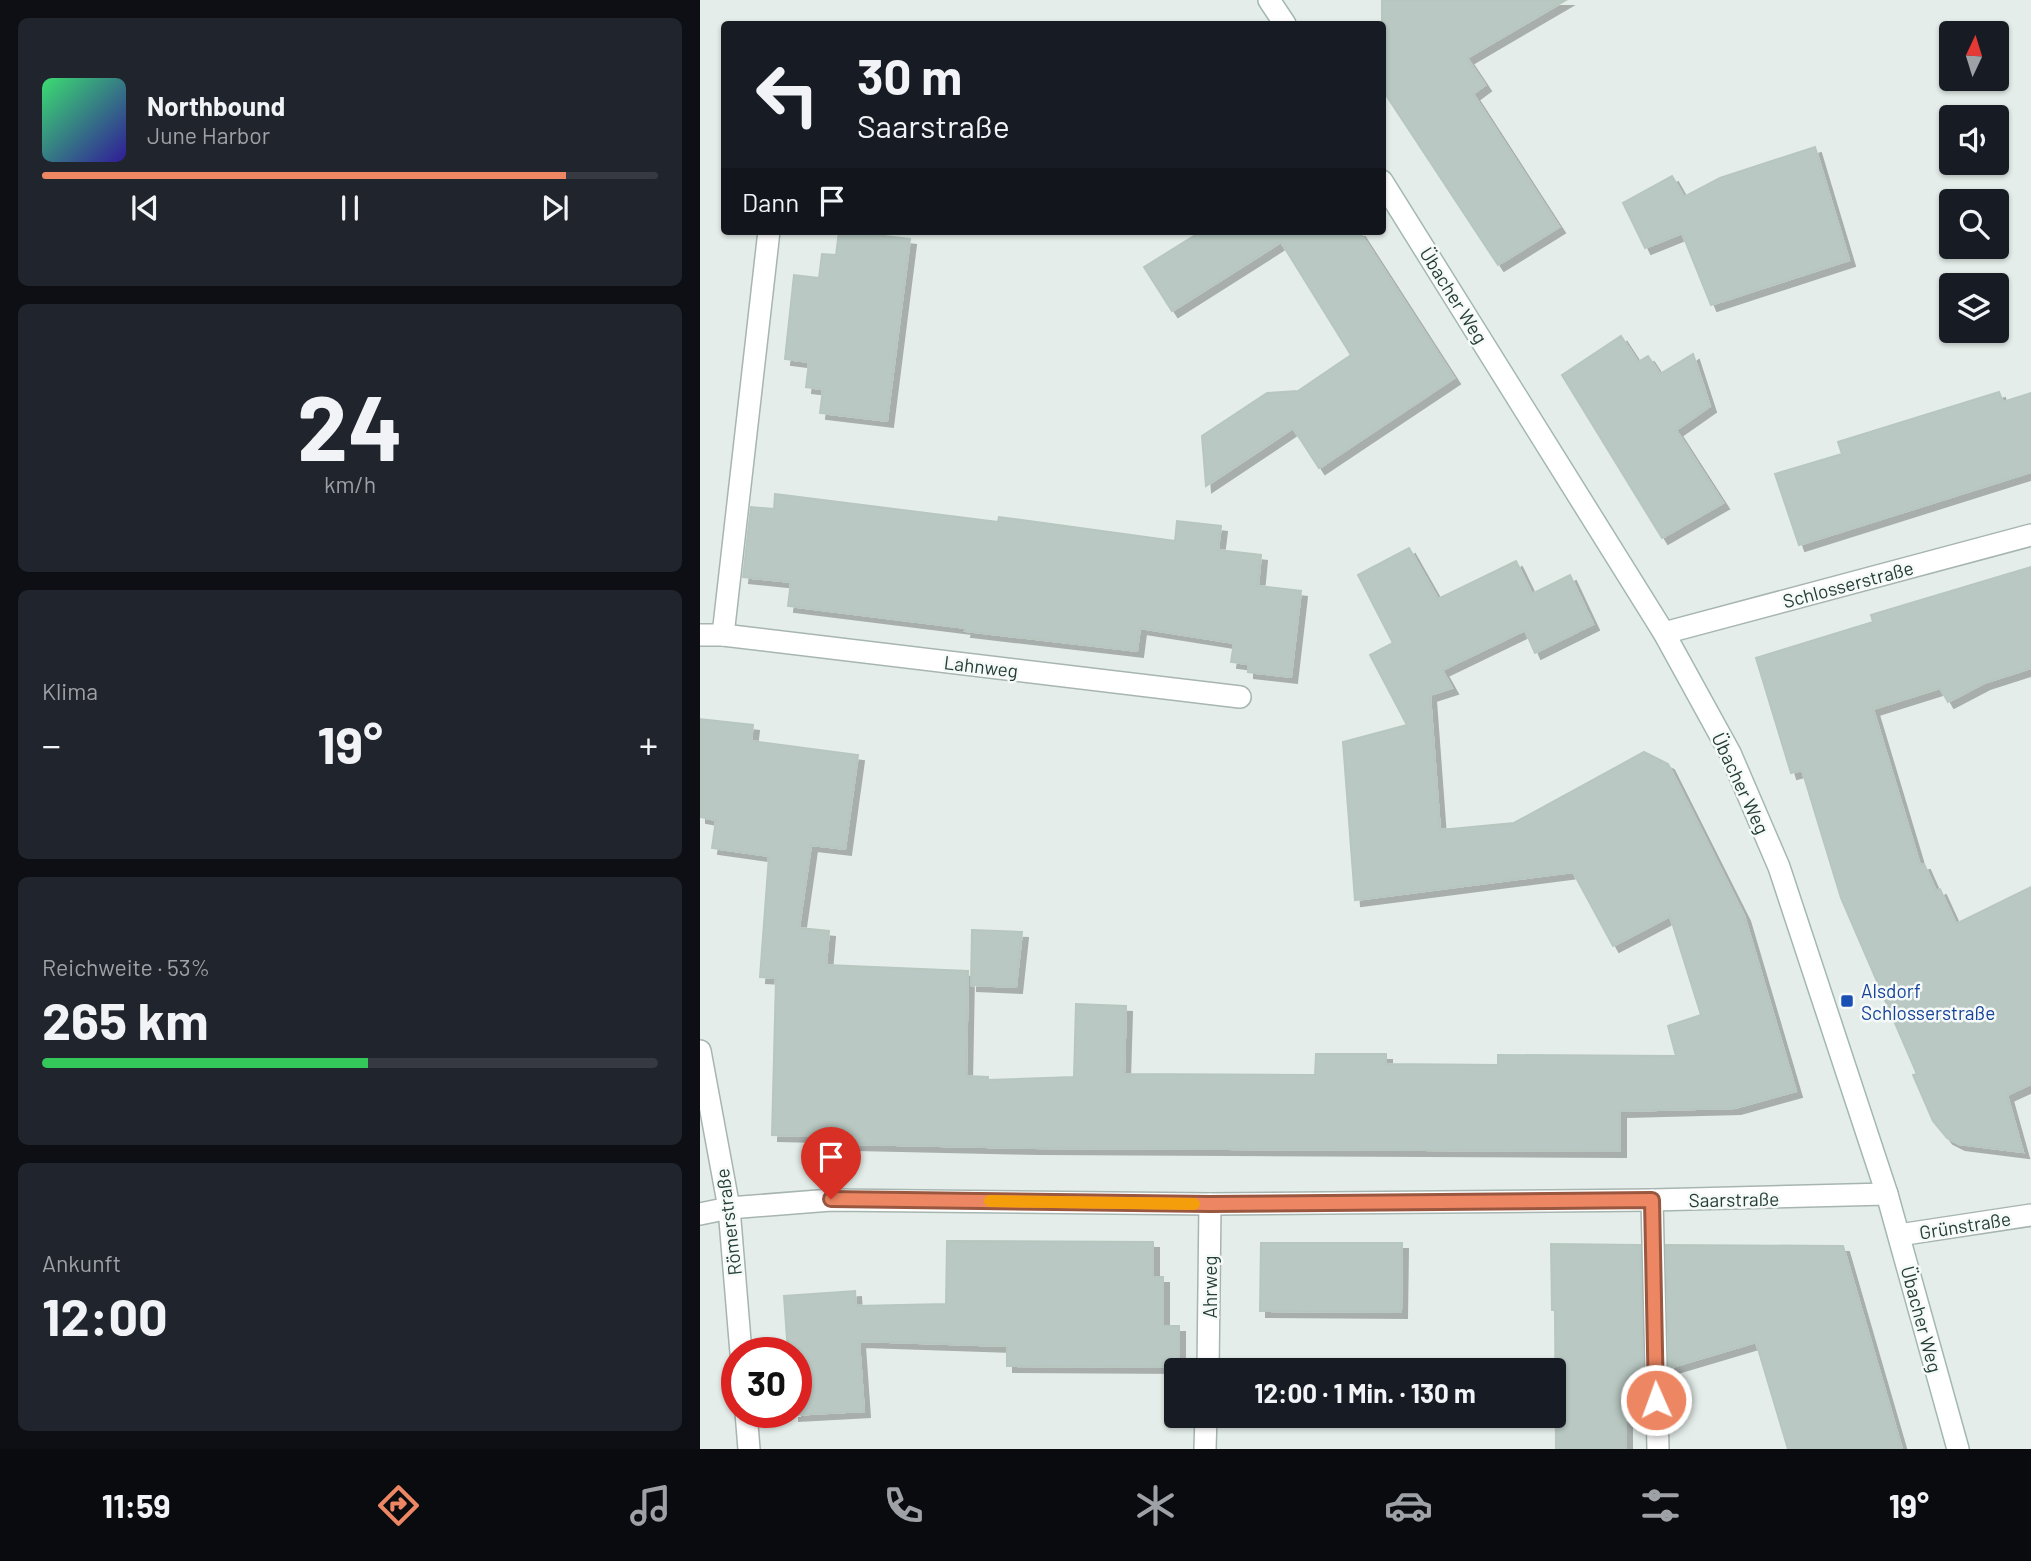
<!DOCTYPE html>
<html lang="de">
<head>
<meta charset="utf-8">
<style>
	:root { --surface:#171b24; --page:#20242c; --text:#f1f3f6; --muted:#9ea1a6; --line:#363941; --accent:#ed8662 }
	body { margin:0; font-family:Barlow,sans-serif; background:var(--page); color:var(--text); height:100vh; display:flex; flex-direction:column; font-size:26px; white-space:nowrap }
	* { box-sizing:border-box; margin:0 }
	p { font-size:23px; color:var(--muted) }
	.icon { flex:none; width:38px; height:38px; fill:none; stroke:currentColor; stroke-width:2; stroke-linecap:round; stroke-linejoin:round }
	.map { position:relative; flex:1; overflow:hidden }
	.details { display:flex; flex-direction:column; gap:18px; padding:18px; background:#0d0f14; width:700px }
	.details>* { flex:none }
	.guide { position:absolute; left:21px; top:21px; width:665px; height:214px; border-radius:7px; box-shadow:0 2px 5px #0004; background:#171b24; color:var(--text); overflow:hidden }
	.needle { width:46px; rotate:4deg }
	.tools { position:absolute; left:1239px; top:21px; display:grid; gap:14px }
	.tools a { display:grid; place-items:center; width:70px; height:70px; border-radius:7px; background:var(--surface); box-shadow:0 2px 5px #0004; font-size:35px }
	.speed { position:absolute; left:21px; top:1337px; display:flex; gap:14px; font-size:35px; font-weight:700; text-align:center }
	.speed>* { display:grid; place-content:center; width:91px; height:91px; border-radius:50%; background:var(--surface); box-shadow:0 2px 5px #0004; line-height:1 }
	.speed .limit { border:10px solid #d22; background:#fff; color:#111 }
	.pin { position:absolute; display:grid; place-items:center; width:60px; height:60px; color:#fff; margin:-72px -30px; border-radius:50% 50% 50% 0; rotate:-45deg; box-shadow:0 0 7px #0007 }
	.pin .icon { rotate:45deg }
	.me { position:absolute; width:77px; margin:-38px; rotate:358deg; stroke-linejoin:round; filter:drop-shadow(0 0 5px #0008) }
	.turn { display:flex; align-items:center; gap:24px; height:147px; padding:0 21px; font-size:32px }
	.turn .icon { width:91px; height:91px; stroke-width:2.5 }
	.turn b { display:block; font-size:49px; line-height:60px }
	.then { display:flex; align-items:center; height:66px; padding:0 21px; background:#0003; gap:14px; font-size:26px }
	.big { font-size:52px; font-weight:700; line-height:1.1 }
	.details .tile { flex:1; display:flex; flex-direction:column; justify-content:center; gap:10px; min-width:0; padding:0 24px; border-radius:10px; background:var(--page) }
	.details .dial { align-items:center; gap:0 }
	.dial b { font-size:91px; line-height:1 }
	.song { display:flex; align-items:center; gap:21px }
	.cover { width:84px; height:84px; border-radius:10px; background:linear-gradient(135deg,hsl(140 70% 55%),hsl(250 70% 35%)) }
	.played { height:7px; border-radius:4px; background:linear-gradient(90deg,var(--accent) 85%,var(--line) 85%) }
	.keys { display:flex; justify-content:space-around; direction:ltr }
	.heat { display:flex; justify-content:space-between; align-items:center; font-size:38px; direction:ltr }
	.charge { height:10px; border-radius:5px; background:linear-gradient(90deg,#34c759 53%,var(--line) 0) }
	.trip { position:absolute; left:464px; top:1358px; width:402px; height:70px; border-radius:7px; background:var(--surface); box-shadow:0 2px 5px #0004; font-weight:700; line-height:70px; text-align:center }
	.menu { display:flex; height:112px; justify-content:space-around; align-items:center; background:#090b0e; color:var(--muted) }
	.menu .icon { width:49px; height:49px }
	.menu .on { color:var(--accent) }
	.menu b { font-size:32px; color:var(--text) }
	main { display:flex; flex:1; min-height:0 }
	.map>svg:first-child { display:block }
</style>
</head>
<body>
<main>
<section class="details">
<div class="tile">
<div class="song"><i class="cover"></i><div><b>Northbound</b><p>June Harbor</p></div></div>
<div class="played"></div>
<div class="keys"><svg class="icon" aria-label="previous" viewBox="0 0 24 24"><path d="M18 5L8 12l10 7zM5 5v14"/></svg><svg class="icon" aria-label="pause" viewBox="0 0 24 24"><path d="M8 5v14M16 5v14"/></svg><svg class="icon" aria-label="next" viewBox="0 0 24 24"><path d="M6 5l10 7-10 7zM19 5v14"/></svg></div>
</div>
<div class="tile dial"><b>24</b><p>km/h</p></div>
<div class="tile"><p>Klima</p>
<div class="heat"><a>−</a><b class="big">19°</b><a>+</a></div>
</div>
<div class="tile"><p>Reichweite · 53%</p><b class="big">265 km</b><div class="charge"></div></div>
<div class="tile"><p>Ankunft</p><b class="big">12:00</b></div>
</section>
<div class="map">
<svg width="1331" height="1449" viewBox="0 0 1331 1449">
	<defs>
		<filter id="shadow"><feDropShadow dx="6" dy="6" stdDeviation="0" flood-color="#0004"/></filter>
	</defs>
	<rect width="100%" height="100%" fill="#e4ede9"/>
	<g fill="#b9c8c2" stroke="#b7c7c0" stroke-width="2" filter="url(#shadow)">
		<polygon points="682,0 866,0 767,58 785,85 773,94 859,227 798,265 682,89"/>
		<polygon points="1115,147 1149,260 1011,305 982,233 945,248 923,203 972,176 984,197 1020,178"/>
		<polygon points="139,231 210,239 187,421 120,413 123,389 106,387 109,362 85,359 94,275 119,278 122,254 136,255"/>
		<polygon points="502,231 659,231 754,378 619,468 593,428 506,486 502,436 567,393 598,391 651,355 581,242 472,311 444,267"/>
		<polygon points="921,336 938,362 948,356 960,374 993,354 1010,406 976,430 1023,503 962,538 862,375"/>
		<polygon points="1299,392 1303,402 1331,393 1331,472 1099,545 1075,474 1142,454 1138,442"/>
		<polygon points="75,494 298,522 299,517 475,541 477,521 521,526 518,550 561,555 558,586 601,591 591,677 548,672 548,664 531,662 534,643 440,628 437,651 265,631 266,628 88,606 91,582 43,577 51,507 74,509"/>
		<polygon points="709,548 738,599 816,561 832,594 870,575 893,624 835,653 825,630 742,670 752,688 730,695 740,830 814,823 944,752 968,764 1044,915 1096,1091 1035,1108 920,1111 920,1151 334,1148 151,1144 152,1137 72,1135 76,978 60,977 69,856 12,848 16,820 0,817 0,719 53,725 51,741 158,755 145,849 111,845 99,928 129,931 126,965 268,971 266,1076 288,1077 288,1080 374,1077 376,1004 426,1006 424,1074 615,1075 616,1054 686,1054 686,1064 798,1065 798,1055 976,1056 968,1026 1001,1015 970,916 913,946 873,872 655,900 643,742 707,725 670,655 693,643 658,575"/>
		<polygon points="1331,567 1331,668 1284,683 1248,702 1240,688 1173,709 1220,865 1224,864 1236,891 1240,889 1256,924 1331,887 1331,1084 1307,1095 1323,1152 1259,1144 1247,1138 1233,1121 1213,1075 1217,1074 1141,898 1102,770 1091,773 1056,658 1173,622 1171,615"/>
		<polygon points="272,930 322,932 316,987 271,985"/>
		<polygon points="247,1241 453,1242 453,1277 463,1277 463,1326 479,1326 479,1367 307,1366 307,1346 159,1341 164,1411 93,1415 93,1412 96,1412 96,1353 88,1353 84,1296 155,1291 156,1306 246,1304"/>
		<polygon points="561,1243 702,1243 701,1312 560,1311"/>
		<polygon points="851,1244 940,1245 943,1376 926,1380 926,1449 856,1449 855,1310 852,1310"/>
		<polygon points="966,1245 1143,1246 1202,1449 1088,1449 1056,1342 969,1368"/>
	</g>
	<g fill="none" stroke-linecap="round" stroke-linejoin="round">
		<g stroke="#a7b5b0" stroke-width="24">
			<g id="minor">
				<polyline points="964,633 1331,535"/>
				<polyline points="0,635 23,635 540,697"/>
				<polyline points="23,635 69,231"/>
				<polyline points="0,1051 29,1208 41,1353"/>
				<polyline points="952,1200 958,1449"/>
				<polyline points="0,1214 29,1208 131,1200 510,1204 952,1200 1187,1194"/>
				<polyline points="1199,1235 1331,1215"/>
				<polyline points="508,1370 510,1204"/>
				<polyline points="46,1412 49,1449"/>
				<polyline points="505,1449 506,1416"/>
			</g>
		</g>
		<g stroke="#a3b8b1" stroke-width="24">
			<g id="secondary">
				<polyline points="569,0 585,24"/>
				<polyline points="682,181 964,633 1030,753 1079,867 1187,1194 1258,1449"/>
			</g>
		</g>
		<use href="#minor" stroke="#fff" stroke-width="21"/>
		<use href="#secondary" stroke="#fff" stroke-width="21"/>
	</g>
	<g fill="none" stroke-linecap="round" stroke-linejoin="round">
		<g stroke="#9a5740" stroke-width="18">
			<polyline id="route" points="131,1199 510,1204 952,1200 956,1400"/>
		</g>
		<use href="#route" stroke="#ed8662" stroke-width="12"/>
		<polyline stroke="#f59e0b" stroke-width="12" points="290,1201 494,1204"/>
	</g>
	<rect fill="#1a4fb4" stroke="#f5f9f7" stroke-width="2.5" x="1140" y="994" width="14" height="14" rx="3.5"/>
	<g text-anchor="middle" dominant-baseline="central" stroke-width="5" stroke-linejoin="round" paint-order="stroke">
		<g font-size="19" fill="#243e37" stroke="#f5f9f7">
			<text transform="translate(754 295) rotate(58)">Übacher Weg</text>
			<text transform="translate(1148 584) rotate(-15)">Schlosserstraße</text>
			<text transform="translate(281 666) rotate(7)">Lahnweg</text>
			<text transform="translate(1041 783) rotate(65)">Übacher Weg</text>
			<text transform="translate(1034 1199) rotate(-1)">Saarstraße</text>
			<text transform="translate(28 1222) rotate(-97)">Römerstraße</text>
			<text transform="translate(1265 1225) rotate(-9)">Grünstraße</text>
			<text transform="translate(509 1287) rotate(-90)">Ahrweg</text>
			<text transform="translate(1222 1319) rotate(75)">Übacher Weg</text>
		</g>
		<g font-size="19" fill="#164399" stroke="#f5f9f7" text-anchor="start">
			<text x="1161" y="990">Alsdorf<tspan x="1161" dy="22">Schlosserstraße</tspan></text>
		</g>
	</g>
</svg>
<div class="tools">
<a><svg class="needle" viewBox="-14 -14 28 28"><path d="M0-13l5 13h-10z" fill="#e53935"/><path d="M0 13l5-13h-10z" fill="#9ea1a6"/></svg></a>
<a><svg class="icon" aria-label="sound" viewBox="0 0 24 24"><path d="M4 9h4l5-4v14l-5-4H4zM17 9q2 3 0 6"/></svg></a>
<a><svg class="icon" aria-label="search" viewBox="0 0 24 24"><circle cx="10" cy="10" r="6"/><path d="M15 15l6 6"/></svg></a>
<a><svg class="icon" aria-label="layers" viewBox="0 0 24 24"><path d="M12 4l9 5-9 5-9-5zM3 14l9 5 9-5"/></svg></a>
</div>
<div class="speed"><div class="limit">30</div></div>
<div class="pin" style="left:131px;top:1199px;background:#d93025"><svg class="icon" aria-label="arrive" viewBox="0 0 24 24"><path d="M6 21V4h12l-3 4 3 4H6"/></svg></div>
<svg class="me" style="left:956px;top:1400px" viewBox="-20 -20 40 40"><circle r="17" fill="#ed8662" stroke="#fff" stroke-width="3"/><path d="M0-11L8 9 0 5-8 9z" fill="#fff"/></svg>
<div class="trip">12:00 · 1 Min. · 130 m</div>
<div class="guide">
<div class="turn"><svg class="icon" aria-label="left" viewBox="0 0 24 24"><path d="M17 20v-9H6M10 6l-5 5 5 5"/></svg><div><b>30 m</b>Saarstraße</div></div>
<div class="then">Dann<svg class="icon" aria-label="arrive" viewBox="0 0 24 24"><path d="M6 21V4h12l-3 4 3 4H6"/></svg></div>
</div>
</div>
</main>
<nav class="menu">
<b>11:59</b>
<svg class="icon on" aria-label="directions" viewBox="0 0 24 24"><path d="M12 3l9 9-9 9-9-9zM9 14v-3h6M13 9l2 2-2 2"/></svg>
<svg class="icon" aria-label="music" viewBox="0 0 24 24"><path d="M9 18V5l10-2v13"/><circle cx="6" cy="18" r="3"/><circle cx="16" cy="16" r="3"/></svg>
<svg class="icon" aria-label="phone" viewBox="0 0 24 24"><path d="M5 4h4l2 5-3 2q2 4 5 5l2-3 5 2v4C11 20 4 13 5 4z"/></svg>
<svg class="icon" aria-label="climate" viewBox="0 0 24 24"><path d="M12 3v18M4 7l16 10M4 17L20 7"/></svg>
<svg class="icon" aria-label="car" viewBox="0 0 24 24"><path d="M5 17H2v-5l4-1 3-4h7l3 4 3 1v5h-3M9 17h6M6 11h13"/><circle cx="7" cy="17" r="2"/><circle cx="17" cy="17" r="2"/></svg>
<svg class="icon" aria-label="filters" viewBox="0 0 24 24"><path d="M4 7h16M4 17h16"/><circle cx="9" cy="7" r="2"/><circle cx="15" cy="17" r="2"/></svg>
<b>19°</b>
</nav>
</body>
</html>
